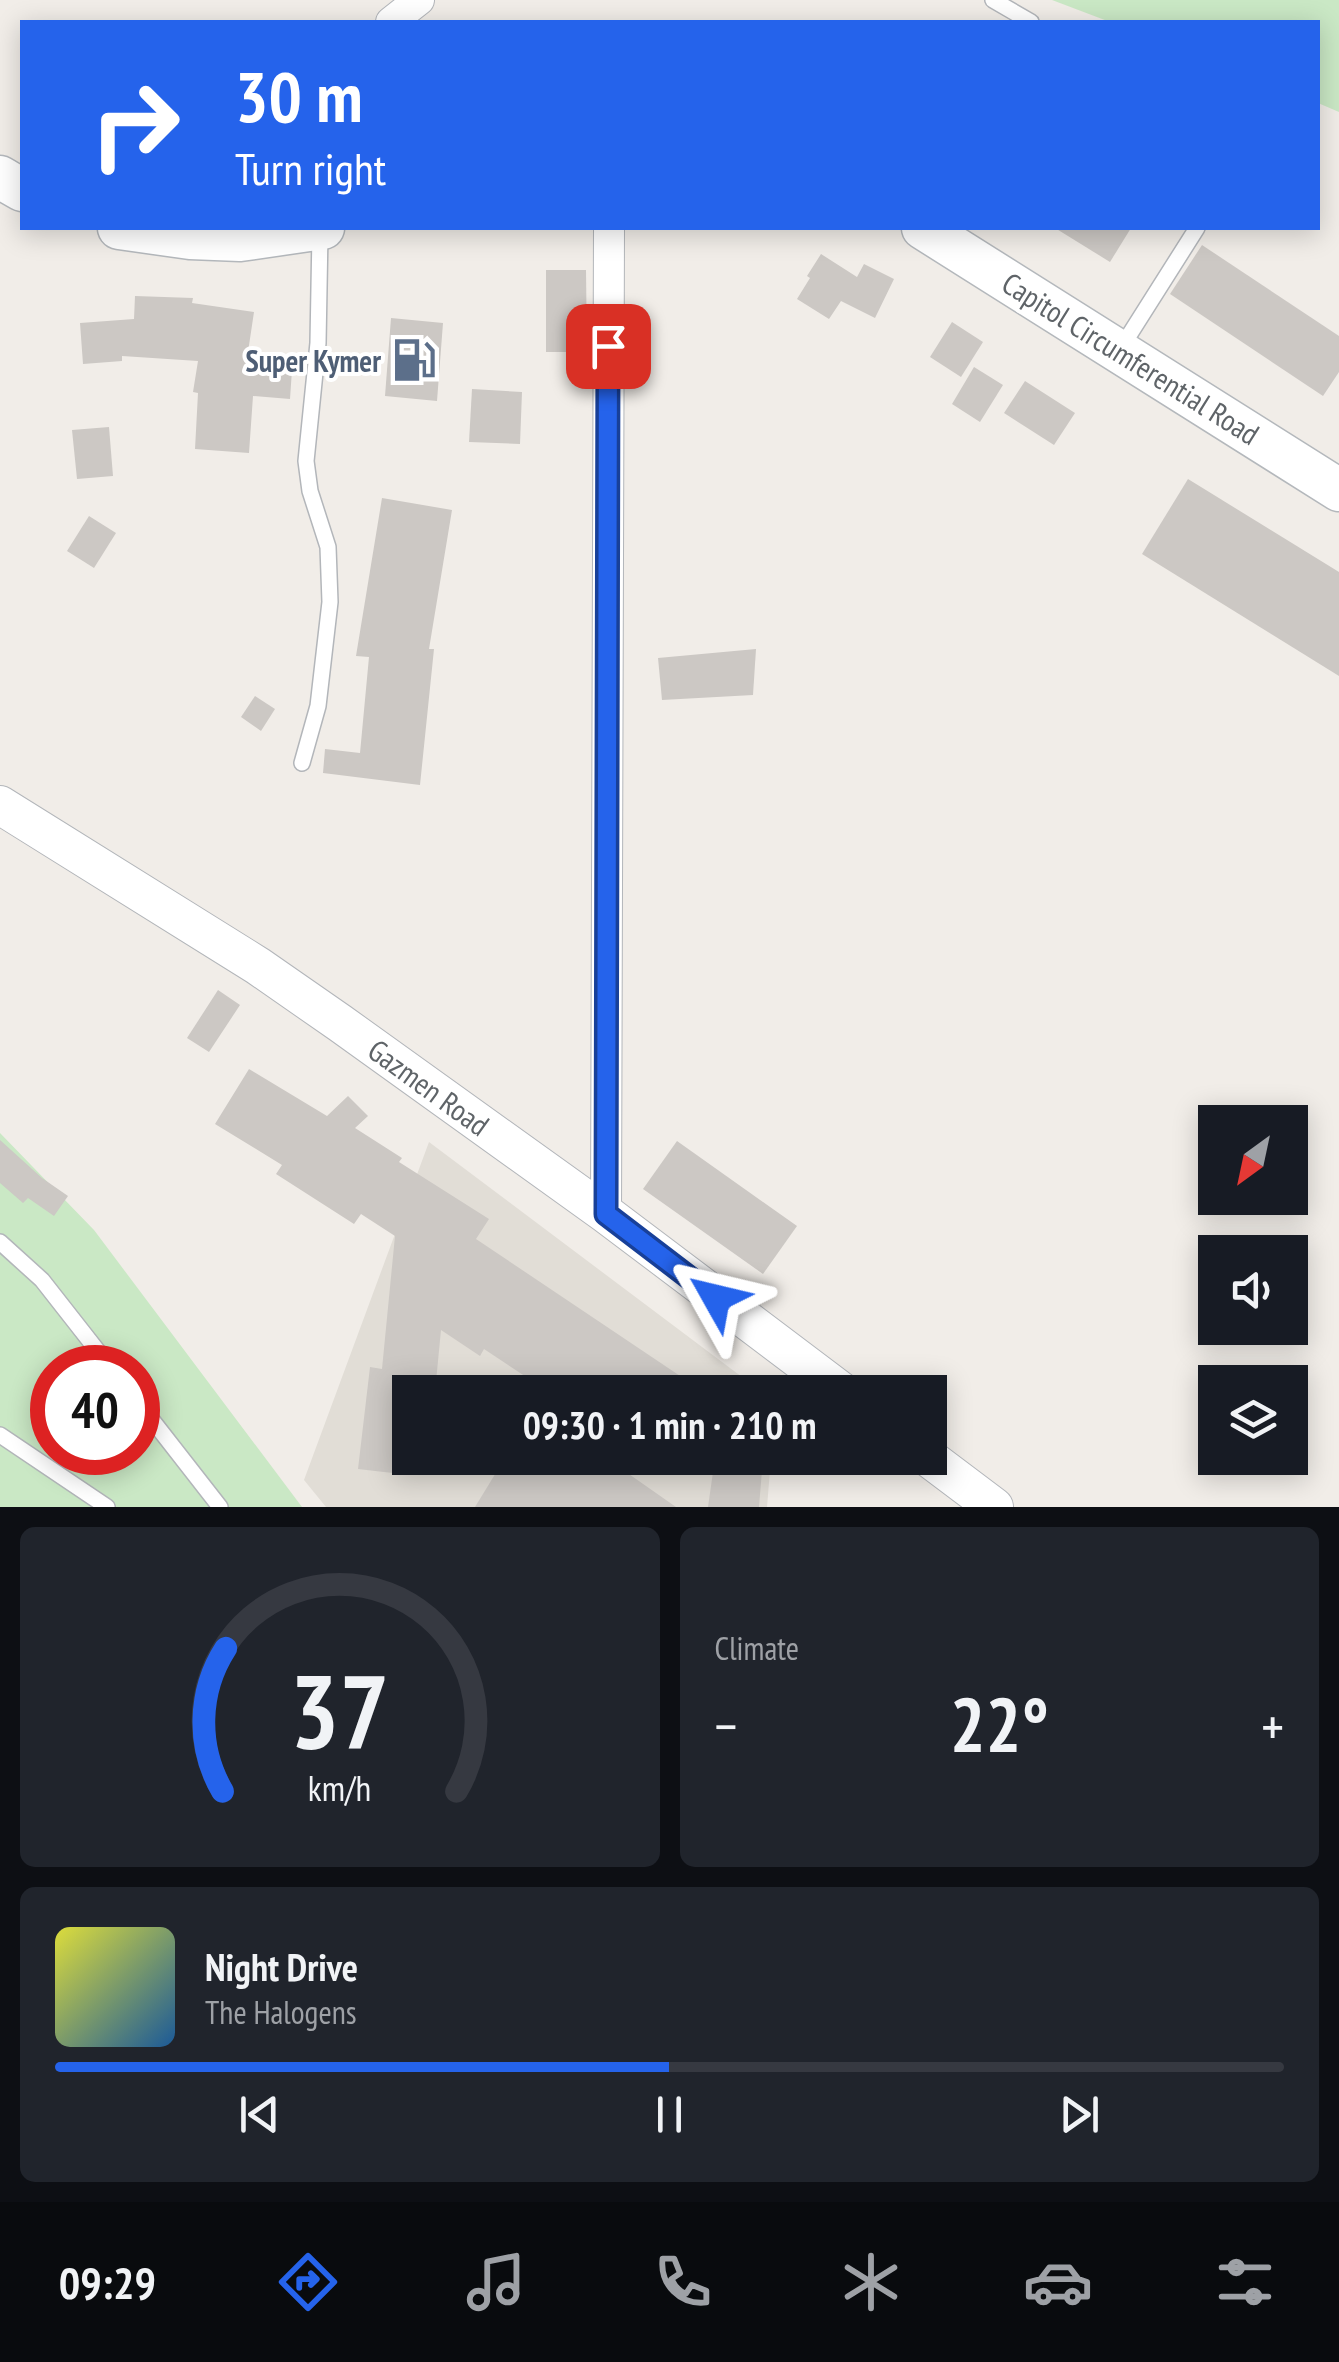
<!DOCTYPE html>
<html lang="en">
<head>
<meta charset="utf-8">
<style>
	:root { --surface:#171b24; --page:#20242c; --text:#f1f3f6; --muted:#9ea1a6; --line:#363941; --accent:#2563eb }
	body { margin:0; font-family:"PT Sans Narrow",sans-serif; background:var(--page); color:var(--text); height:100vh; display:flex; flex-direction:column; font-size:38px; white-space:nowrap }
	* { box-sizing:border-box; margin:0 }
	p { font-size:32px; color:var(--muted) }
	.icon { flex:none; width:55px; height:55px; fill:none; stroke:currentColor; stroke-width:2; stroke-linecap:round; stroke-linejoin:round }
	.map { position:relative; height:1507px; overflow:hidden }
	.details { display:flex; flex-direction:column; gap:20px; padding:20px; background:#0d0f14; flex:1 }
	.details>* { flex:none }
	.guide { position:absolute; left:20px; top:20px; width:1300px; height:210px; border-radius:0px; box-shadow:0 5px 25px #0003; background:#2563eb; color:#fff; overflow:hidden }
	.needle { width:65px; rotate:213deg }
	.tools { position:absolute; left:1198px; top:1105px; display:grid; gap:20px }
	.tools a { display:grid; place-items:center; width:110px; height:110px; border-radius:0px; background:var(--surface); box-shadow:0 5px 25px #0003; font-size:50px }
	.speed { position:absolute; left:30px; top:1345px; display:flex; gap:20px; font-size:50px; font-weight:700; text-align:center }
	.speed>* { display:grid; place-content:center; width:130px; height:130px; border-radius:50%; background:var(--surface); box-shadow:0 5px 25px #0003; line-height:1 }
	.speed .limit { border:15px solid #d22; background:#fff; color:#111 }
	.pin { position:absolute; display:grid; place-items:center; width:85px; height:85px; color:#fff; margin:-42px; border-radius:20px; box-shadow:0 5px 15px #0006 }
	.me { position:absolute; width:110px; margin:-55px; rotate:307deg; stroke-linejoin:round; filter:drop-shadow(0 0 8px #0008) }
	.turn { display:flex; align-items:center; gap:35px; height:210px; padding:0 50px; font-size:45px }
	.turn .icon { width:130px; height:130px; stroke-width:2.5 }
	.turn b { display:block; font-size:70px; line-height:85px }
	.big { font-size:75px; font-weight:600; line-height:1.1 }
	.details .widget { flex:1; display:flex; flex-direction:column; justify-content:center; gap:15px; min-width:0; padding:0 35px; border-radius:15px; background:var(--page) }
	.details .dial { align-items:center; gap:0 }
	.dial svg { height:260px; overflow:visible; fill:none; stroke:var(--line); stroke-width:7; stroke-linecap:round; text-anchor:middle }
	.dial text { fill:var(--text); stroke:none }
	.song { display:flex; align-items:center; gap:30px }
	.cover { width:120px; height:120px; border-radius:15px; background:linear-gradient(135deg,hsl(60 70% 55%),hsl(210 70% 35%)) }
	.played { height:10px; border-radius:5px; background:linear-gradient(90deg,var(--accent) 50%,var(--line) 50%) }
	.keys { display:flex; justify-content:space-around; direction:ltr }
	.heat { display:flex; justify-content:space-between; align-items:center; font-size:55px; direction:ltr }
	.details .tiles { flex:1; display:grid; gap:20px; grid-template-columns:1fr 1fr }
	.widget:last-child { grid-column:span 2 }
	.trip { position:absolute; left:392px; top:1375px; width:555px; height:100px; border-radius:0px; background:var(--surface); box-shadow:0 5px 25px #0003; font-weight:600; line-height:100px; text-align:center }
	.tabs { display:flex; height:160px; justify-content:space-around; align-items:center; background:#090b0e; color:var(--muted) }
	.tabs .icon { width:70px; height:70px }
	.tabs .selected { color:var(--accent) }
	.tabs b { font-size:45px; color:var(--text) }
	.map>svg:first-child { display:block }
</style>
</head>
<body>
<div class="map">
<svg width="1339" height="1507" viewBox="0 0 1339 1507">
	<rect width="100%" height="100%" fill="#f1ede8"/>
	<polygon fill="#e1ddd6" points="429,1142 762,1392 410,1392 410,1458 771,1458 767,1507 326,1507 304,1480"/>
	<g fill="#cae8c5" fill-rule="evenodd">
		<polygon points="1052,0 1339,0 1339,112 1318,103 1318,22 1110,22"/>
		<path d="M0,1133L94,1230L302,1507H0ZM52,1368H138V1452H52Z"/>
	</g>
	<g fill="#ccc8c4">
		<polygon points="1055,228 1131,228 1110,262"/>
		<polygon points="1202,245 1339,336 1339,372 1323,396 1170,294"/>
		<polygon points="821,254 857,277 864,264 894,279 875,318 841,301 829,319 797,299 810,278 807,276"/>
		<polygon points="546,270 586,270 587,352 546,352"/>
		<polygon points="135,296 193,298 192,303 254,312 248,352 293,355 290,399 253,396 249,453 195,449 198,393 193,392 198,361 122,356 122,361 83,364 80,323 134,319"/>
		<polygon points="391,318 443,323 437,401 385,396"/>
		<polygon points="952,322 983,342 961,377 930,357"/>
		<polygon points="974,367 1003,385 980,422 952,404"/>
		<polygon points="1025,381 1075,413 1054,445 1004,413"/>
		<polygon points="472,389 522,392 520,444 469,442"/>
		<polygon points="109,427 113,476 77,479 72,430"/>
		<polygon points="1188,479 1339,572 1339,676 1142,554"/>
		<polygon points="382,498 452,510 429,649 434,649 420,785 323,773 325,749 360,753 369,657 356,656"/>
		<polygon points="89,516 116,533 94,568 67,551"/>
		<polygon points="756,649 753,695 662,700 658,658"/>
		<polygon points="255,696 275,709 261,731 241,717"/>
		<polygon points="218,990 240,1005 209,1052 187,1038"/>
		<polygon points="249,1069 327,1116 348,1096 368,1116 355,1128 402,1158 399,1162 489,1219 476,1239 704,1392 549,1392 484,1349 480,1356 441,1330 435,1392 410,1392 410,1475 358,1469 370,1367 382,1369 395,1236 361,1214 354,1224 276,1174 282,1165 215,1124"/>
		<polygon points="0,1140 42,1178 68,1196 54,1216 28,1198 23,1203 0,1183"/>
		<polygon points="677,1141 797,1226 763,1274 643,1189"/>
		<polygon points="505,1458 606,1458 676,1507 475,1507"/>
		<polygon points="715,1458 763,1458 759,1507 708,1507"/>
	</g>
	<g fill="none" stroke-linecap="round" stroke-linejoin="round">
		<g stroke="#b3b6ba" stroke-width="18">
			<g id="service">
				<polyline points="993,0 1031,22"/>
				<polyline points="1121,348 1197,228"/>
				<polyline points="302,763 318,706 330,602 328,547 310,491 306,461 318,343 320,233"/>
				<polyline points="0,1242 42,1280 111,1368"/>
				<polyline points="138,1402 220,1507"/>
				<polyline points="0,1435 107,1507"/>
			</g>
		</g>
		<g stroke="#b3b6ba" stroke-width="32">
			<g id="minor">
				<polyline points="391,22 419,0"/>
				<polyline points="606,1214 609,228"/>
			</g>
		</g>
		<g stroke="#b3b6ba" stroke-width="40">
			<g id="tertiary">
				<polyline points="0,805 258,966 340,1023 606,1214 842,1392"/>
				<polyline points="929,1458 994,1507"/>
			</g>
		</g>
		<g stroke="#b4b8bc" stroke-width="45">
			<g id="secondary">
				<polyline points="0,177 22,190"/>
				<polyline points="119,228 190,238 240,240 323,228"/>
				<polyline points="923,228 1339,490"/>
			</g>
		</g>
		<use href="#service" stroke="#fff" stroke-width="15"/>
		<use href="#minor" stroke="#fff" stroke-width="30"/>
		<use href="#tertiary" stroke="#fff" stroke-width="38"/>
		<use href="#secondary" stroke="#fff" stroke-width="42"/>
	</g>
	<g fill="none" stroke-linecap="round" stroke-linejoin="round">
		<g stroke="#184099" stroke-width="25">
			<polyline id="route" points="608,346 606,1214 716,1298"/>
		</g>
		<use href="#route" stroke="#2563eb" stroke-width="18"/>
	</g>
	<defs>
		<g id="fuel-bare" transform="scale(3.45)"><path d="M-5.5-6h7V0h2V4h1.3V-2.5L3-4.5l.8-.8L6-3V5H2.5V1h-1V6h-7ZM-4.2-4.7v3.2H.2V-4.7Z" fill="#5c6f8a" stroke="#fff" stroke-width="2.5" paint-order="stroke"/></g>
	</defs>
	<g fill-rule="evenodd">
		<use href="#fuel-bare" x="414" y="360"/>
	</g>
	<g text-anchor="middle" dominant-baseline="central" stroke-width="8" stroke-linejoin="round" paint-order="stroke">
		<g font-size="30" fill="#5f6468" stroke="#fff">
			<text transform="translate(1131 358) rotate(32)">Capitol Circumferential Road</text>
			<text transform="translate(429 1087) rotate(36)">Gazmen Road</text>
		</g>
		<g font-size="30" font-weight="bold" fill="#4e5e75" stroke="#fff" text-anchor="end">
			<text x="381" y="360">Super Kymer</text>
		</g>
	</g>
</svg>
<div class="tools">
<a><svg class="needle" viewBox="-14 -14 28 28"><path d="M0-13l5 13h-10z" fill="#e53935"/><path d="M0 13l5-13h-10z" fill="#9ea1a6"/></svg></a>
<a><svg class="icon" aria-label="sound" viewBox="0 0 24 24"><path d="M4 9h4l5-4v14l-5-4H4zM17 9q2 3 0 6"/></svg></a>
<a><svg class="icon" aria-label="layers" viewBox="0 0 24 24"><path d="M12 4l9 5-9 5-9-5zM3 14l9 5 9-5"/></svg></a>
</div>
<div class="speed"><div class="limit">40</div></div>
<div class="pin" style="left:608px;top:346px;background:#d93025"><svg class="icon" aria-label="arrive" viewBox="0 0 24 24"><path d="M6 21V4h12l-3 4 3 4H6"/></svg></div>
<svg class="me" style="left:716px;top:1298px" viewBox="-20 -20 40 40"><path d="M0-17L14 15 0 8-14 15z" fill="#2563eb" stroke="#fff" stroke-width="4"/></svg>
<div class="trip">09:30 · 1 min · 210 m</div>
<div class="guide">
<div class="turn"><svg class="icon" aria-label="right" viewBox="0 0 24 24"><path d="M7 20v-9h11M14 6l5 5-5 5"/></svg><div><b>30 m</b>Turn right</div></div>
</div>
</div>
<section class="details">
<div class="tiles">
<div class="widget dial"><svg viewBox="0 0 100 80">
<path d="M14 69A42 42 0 1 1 86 69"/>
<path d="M14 69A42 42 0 0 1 15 25" stroke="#2563eb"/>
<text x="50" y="56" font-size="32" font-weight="700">37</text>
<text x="50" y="72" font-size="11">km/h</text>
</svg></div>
<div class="widget"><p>Climate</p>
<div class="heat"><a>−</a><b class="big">22°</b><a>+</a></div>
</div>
<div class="widget">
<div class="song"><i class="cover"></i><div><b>Night Drive</b><p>The Halogens</p></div></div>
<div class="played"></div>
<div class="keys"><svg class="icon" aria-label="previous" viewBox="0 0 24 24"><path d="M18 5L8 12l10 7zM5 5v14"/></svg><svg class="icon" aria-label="pause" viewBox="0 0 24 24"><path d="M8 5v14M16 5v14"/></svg><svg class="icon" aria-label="next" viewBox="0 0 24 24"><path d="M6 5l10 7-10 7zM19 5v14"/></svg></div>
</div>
</div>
</section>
<nav class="tabs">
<b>09:29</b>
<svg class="icon selected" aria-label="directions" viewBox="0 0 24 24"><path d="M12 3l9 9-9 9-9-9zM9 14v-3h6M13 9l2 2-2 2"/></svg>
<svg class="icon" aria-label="music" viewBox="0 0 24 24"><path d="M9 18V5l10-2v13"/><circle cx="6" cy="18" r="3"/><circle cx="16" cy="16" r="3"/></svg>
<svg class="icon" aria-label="phone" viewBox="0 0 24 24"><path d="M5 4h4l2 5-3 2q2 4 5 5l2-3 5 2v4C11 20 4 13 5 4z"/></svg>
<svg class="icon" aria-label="climate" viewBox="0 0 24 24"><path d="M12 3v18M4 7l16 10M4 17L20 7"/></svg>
<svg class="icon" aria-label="car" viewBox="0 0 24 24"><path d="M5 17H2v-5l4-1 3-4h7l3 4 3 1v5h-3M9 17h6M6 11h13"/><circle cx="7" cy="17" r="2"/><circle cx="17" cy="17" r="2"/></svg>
<svg class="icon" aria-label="filters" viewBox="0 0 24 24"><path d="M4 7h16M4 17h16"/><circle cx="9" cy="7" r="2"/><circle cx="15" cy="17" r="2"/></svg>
</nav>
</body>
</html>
